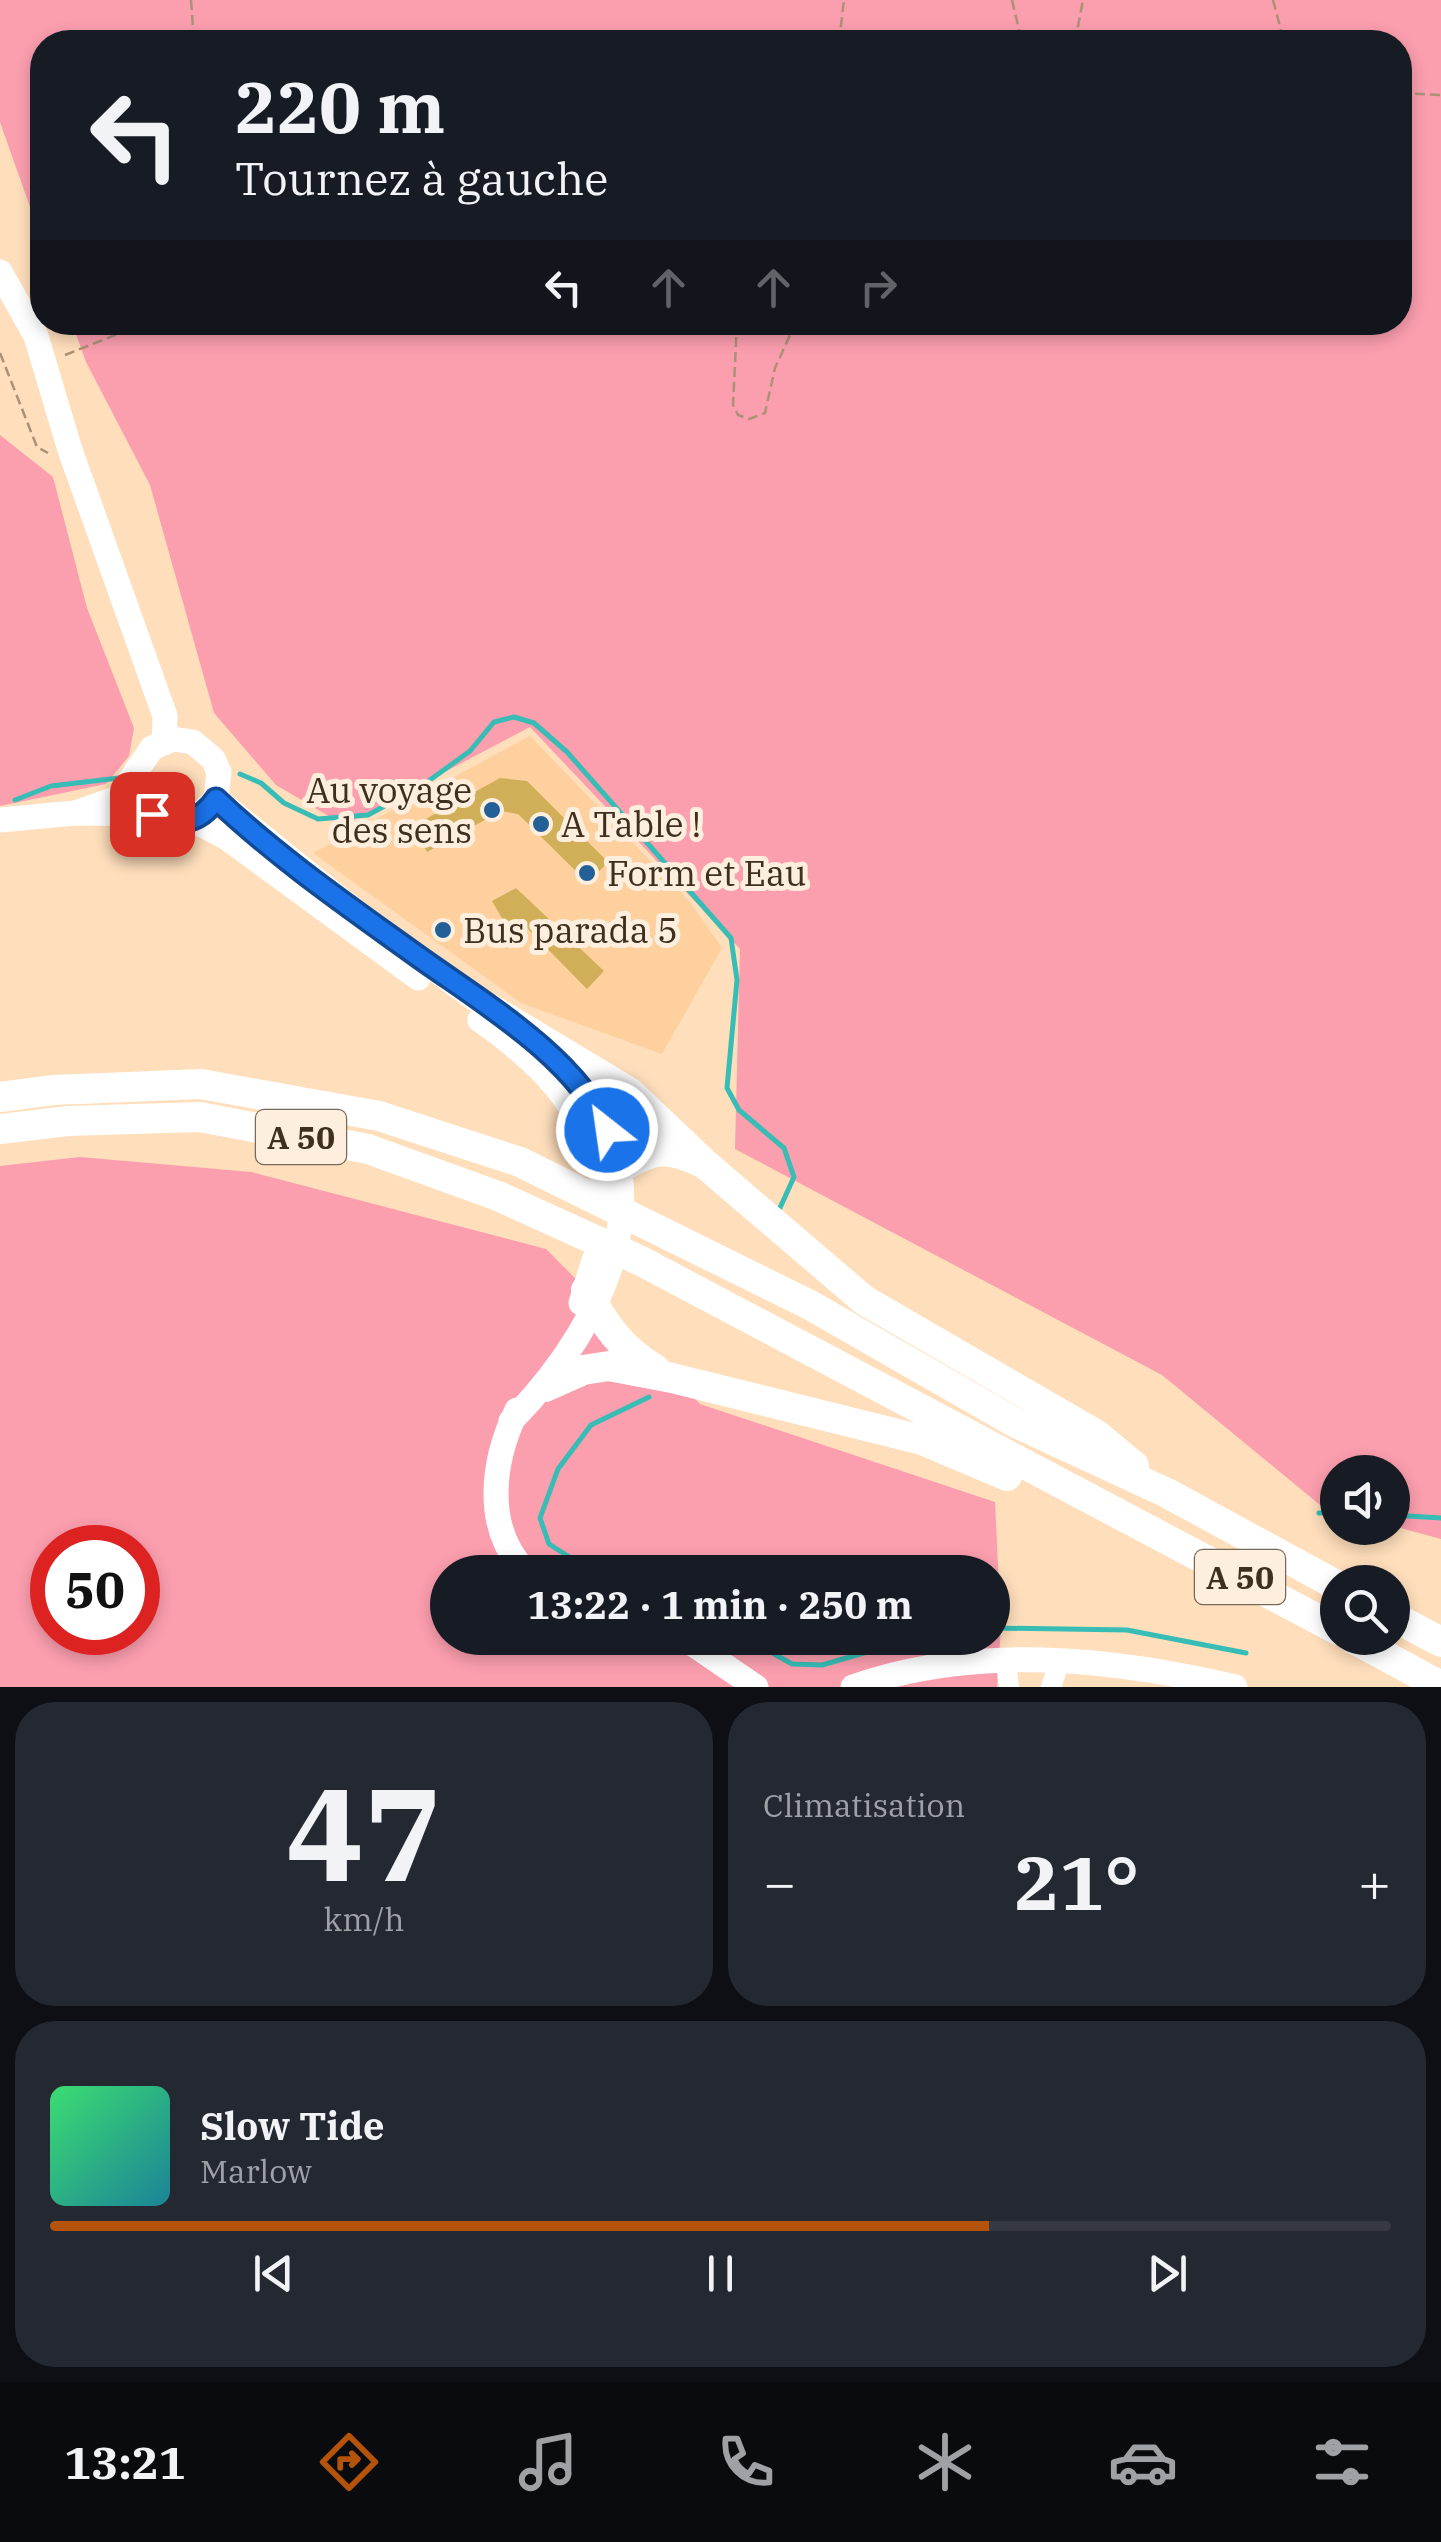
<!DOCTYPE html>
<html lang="fr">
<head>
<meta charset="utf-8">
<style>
	:root { --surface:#171b24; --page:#242831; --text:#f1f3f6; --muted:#9ea1a6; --line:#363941; --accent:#b45309 }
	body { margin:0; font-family:"IBM Plex Serif",serif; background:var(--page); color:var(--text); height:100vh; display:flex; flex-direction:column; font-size:38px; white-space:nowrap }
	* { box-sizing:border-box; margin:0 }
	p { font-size:32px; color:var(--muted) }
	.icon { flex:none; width:55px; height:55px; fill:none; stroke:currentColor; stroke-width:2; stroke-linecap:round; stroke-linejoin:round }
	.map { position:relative; height:1687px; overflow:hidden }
	.side { display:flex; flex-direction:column; gap:15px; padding:15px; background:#0d0f14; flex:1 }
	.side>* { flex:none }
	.guide { position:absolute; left:30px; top:30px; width:1382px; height:305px; border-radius:40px; box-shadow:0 5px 15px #0003; background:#171b24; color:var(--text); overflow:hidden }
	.tools { position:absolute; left:1320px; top:1455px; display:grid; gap:20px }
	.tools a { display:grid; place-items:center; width:90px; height:90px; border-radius:50%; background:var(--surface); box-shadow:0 5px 15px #0003; font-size:50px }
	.speed { position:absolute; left:30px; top:1525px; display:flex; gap:20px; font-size:50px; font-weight:700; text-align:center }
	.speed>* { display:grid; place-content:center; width:130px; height:130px; border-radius:50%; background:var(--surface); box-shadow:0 5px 15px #0003; line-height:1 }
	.speed .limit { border:15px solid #d22; background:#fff; color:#111 }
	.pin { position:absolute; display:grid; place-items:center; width:85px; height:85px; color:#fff; margin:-42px; border-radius:20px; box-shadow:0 5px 15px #0006 }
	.me { position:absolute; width:110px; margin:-55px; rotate:330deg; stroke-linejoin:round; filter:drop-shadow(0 0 8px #0008) }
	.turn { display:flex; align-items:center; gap:35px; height:210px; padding:0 40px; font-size:45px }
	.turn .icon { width:130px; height:130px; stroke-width:2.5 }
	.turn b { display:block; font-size:70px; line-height:85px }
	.lanes { display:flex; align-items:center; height:95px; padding:0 40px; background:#0003; justify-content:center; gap:50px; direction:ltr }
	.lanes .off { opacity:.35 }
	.big { font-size:75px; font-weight:700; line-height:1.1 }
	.side .card { flex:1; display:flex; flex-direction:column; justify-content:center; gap:15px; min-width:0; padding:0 35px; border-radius:40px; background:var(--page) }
	.side .dial { align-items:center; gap:0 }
	.dial b { font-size:130px; line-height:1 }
	.song { display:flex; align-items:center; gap:30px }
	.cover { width:120px; height:120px; border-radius:15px; background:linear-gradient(135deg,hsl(140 70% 55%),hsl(190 70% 35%)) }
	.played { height:10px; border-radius:5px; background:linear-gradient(90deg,var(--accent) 70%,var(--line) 70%) }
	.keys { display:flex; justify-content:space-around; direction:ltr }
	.heat { display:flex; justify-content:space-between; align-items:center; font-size:55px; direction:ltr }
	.side .tiles { flex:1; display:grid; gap:15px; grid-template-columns:1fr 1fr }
	.card:last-child { grid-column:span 2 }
	.trip { position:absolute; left:430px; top:1555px; width:580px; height:100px; border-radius:50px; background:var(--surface); box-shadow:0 5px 15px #0003; font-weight:700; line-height:100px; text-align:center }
	.tabs { display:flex; height:160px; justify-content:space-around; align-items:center; background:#090b0e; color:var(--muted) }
	.tabs .icon { width:70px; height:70px }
	.tabs .on { color:var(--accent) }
	.tabs b { font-size:45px; color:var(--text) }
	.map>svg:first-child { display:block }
</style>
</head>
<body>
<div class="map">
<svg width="1441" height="1687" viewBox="0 0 1441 1687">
	<rect width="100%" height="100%" fill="#fedebb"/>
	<polygon fill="#fdd09e" points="530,736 690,902 722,948 662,1054 521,1003 313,853"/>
	<g fill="#fb9eae" fill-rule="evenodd">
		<polygon points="0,0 1441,0 1441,1539 1393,1526 1392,1472 1338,1472 1337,1510 1320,1505 1162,1375 735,1149 740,949 530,727 344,825 276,785 214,713 150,485 86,362 72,323 1400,322 1400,42 42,42 42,241 0,122"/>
		<polygon points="0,435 53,477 87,608 134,728 129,756 106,784 0,806"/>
		<path d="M80,1157L251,1172L546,1249L700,1404L995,1502L1001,1627L997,1687H0V1166ZM52,1548H138V1632H52ZM448,1572H992V1638H448Z"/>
	</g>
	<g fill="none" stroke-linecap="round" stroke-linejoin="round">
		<g stroke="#37bdb5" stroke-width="5">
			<polyline points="240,774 261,783 284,803 318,819 368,815 423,785 470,751 494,722 514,717 534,723 567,752 731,938 737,980 727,1088 739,1110 784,1148 794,1177 779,1210"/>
			<polyline points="15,800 51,786 119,778"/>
			<polyline points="1319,1513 1338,1512"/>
			<polyline points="1392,1515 1441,1518"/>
			<polyline points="593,1572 549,1544 540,1518 558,1469 591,1425 649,1397"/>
			<polyline points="992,1628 1127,1630 1246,1653"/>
			<polyline points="746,1638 792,1664 822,1665 916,1638"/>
		</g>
	</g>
	<g fill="#d0af58">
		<polygon points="500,778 527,781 608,862 588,883 518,814 501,811 427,852 413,826"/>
		<polygon points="516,888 604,971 587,989 525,926 519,932 509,922 506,925 492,901"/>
	</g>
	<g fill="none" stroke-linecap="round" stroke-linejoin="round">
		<g stroke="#ab9277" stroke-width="2.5" stroke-dasharray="10 5" stroke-linecap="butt">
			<polyline points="191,0 194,42"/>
			<polyline points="1012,0 1022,42"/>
			<polyline points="1273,0 1284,42"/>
			<polyline points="839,42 844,0"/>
			<polyline points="1075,42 1083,0"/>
			<polyline points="1400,93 1441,95"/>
			<polyline points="737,322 733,405 738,415 749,419 765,413 775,368 796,322"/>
			<polyline points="0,353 37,447 48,453"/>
			<polyline points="65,355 148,322"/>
		</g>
		<g stroke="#fff" stroke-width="20">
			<polyline points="1006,1662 1009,1687"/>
			<polyline points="1051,1687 1060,1661"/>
		</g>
		<g stroke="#fff" stroke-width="25">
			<polyline points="0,272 36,336 70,450 165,716 164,742"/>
			<polyline points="216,799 351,908 505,1021"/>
			<path d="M75,813L118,798L152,748L173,739L193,742L213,759L219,772L216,799L193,820C158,829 133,805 138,770"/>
			<polyline points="0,820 75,813 152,814"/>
			<polyline points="193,820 227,838 418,978"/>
			<path d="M480,1020C543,1064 581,1104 603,1180"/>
			<polyline points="581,1303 594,1260"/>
			<path d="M517,1410C492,1461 483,1528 526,1572"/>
			<path d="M511,1421C611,1320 682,1162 548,1055"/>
			<polyline points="684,1638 756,1687"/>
			<path d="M853,1687C975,1644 1112,1658 1235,1687"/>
		</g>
		<g stroke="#fff" stroke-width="30">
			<polyline points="491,1009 629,1092 705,1164 864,1300 1097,1435 1134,1466"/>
			<polyline points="0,1097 54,1090 201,1084 379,1116 520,1162 810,1305 1014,1422 1167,1493 1338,1586"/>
			<polyline points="0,1129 68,1121 200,1117 368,1149 498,1196 641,1261 1338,1630"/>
			<path d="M620,1168C651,1150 665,1145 698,1161"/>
			<path d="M586,1290C604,1324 622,1350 655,1369"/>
			<polyline points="545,1387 583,1370 609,1366 672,1378 922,1440 1007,1476"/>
			<polyline points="1392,1616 1441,1642"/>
			<polyline points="1352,1638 1441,1686"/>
		</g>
	</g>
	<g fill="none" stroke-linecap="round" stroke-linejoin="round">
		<g stroke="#114b97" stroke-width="25">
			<path id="route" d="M152,814C176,828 200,823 216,799C277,857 348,906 416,955C480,1001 576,1057 607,1130"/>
		</g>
		<use href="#route" stroke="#1a73e8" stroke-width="18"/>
	</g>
	<g fill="#236097" stroke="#feeedd" stroke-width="4">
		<circle cx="492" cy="810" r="10"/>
		<circle cx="541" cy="824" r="10"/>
		<circle cx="587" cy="873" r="10"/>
		<circle cx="443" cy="930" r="10"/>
	</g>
	<g text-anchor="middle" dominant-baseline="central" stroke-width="10" stroke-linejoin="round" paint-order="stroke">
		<g fill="#feeedd" stroke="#786857" stroke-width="2.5">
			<rect x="256" y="1110" width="90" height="54" rx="8"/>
			<rect x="1195" y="1550" width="90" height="54" rx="8"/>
		</g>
		<g font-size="32" font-weight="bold" fill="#3f2f1e">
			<text x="301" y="1137">A 50</text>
			<text x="1240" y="1577">A 50</text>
		</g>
		<g font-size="35" fill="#3f2f1e" stroke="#feeedd" text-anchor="start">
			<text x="472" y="790" text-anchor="end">Au voyage<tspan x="472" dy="40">des sens</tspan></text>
			<text x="561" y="824">A Table !</text>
			<text x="607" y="873">Form et Eau</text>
			<text x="463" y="930">Bus parada 5</text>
		</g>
	</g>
</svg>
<div class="tools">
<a><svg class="icon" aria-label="sound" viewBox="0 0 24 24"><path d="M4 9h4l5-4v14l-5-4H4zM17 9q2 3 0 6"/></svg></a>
<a><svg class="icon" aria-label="search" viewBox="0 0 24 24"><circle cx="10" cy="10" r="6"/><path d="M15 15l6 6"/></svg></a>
</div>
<div class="speed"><div class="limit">50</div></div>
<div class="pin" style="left:152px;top:814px;background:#d93025"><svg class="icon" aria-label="arrive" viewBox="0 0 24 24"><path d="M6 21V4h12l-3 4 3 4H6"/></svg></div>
<svg class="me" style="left:607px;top:1130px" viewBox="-20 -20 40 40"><circle r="17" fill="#1a73e8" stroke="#fff" stroke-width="3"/><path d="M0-11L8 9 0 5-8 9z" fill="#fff"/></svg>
<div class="trip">13:22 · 1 min · 250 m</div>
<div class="guide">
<div class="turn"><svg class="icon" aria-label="left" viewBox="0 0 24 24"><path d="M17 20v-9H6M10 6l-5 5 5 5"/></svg><div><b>220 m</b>Tournez à gauche</div></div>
<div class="lanes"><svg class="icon" aria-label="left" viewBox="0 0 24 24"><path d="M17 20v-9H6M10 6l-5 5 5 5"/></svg><svg class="icon off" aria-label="ahead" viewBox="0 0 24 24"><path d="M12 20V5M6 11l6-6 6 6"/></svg><svg class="icon off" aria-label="ahead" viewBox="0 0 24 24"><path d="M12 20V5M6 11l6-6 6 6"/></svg><svg class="icon off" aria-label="right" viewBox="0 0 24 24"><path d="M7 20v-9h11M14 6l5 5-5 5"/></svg></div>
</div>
</div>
<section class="side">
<div class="tiles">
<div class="card dial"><b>47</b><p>km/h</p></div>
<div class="card"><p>Climatisation</p>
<div class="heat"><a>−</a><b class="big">21°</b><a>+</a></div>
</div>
<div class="card">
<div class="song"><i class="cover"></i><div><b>Slow Tide</b><p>Marlow</p></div></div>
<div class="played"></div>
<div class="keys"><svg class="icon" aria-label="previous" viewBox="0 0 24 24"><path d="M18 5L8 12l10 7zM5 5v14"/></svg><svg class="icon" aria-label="pause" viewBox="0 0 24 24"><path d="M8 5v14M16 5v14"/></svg><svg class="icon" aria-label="next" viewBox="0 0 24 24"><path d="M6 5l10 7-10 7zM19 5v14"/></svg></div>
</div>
</div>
</section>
<nav class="tabs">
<b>13:21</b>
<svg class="icon on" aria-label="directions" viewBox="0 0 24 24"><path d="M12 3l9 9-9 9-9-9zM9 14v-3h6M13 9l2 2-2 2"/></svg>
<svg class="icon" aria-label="music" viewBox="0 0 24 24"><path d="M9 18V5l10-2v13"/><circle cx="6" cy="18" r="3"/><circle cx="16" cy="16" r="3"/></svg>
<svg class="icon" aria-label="phone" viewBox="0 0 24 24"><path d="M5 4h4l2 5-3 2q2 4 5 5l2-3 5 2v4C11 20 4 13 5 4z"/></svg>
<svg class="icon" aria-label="climate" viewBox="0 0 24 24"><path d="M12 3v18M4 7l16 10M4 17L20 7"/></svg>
<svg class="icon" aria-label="car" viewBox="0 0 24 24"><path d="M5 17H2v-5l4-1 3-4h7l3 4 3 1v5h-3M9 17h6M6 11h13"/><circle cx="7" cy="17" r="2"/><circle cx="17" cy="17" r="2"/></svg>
<svg class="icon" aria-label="filters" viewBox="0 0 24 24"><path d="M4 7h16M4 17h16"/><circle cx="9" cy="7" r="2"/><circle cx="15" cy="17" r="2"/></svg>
</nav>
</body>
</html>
